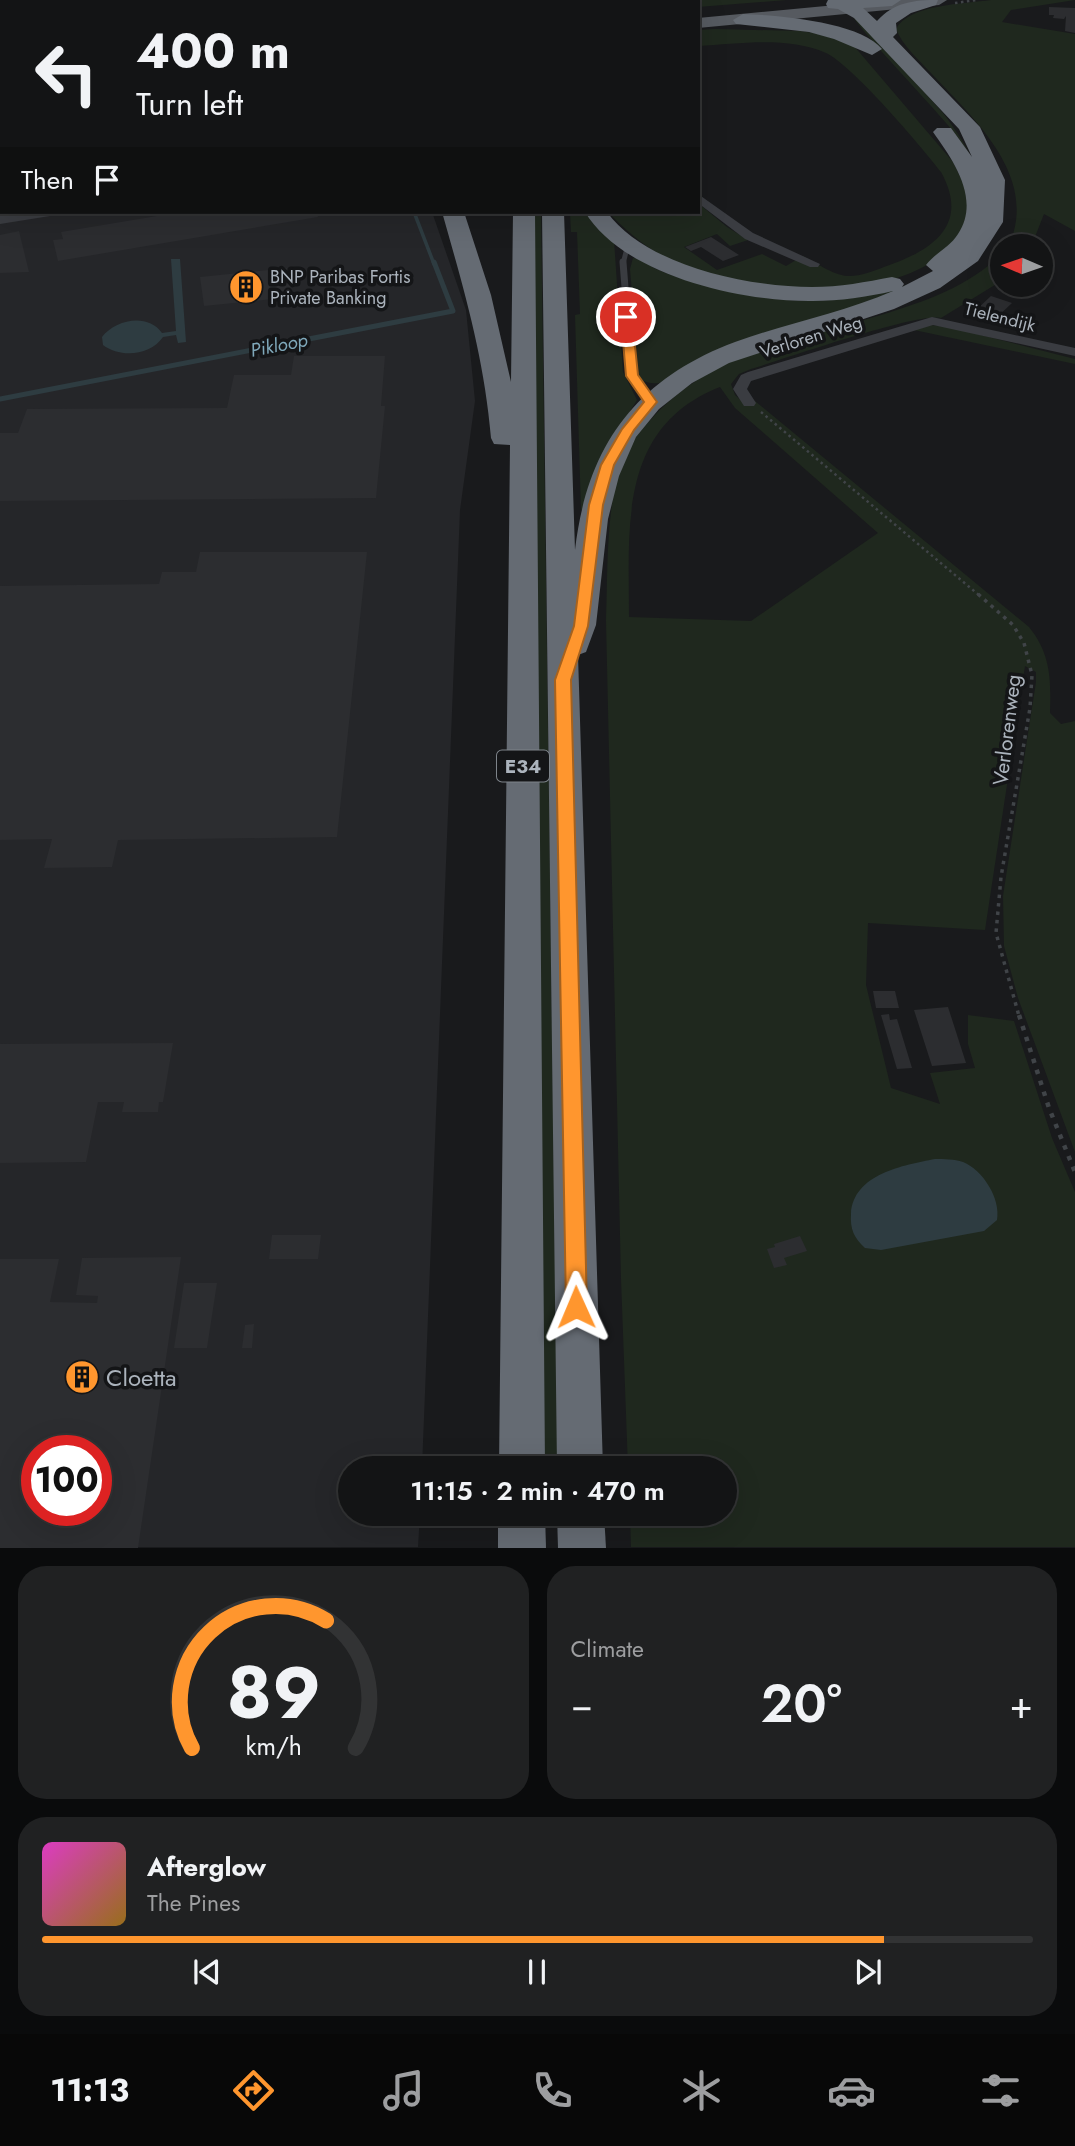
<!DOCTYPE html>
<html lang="en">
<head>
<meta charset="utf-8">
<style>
	:root { --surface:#131415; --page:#202122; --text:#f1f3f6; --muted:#9d9ea0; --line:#323334; --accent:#ff962e }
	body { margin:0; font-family:Jost,sans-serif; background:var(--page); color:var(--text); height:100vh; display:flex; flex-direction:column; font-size:26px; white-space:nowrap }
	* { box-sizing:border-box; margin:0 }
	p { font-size:23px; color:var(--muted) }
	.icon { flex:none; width:38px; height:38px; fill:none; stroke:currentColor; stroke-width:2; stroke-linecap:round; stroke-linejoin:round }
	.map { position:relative; height:1548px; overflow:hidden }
	.sheet { display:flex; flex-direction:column; gap:18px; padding:18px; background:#0a0b0c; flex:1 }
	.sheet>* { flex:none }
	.banner { position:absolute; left:0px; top:0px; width:700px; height:214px; box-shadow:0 7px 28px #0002,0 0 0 2px var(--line); background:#131415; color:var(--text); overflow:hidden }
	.needle { width:46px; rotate:272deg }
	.buttons { position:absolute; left:990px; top:234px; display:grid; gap:14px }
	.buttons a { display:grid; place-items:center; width:63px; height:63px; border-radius:50%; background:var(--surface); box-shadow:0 7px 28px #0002,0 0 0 2px var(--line); font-size:35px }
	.speed { position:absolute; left:21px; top:1435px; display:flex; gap:14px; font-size:35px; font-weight:700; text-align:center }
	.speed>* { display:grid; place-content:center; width:91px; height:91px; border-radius:50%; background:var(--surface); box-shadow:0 7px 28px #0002,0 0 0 2px var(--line); line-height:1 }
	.speed .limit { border:10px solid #d22; background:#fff; color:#111 }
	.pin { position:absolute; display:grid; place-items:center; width:60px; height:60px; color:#fff; margin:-30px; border:4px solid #fff; border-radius:50%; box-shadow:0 2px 7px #0007 }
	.me { position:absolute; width:77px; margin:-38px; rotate:359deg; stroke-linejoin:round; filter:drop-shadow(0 0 5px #0008) }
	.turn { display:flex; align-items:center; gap:24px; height:147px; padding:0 21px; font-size:32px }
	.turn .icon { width:91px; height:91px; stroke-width:2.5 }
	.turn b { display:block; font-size:49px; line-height:60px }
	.then { display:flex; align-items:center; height:66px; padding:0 21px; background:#0003; gap:14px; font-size:26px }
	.big { font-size:52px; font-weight:600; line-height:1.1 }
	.sheet .tile { flex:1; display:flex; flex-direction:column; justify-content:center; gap:10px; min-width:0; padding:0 24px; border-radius:28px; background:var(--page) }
	.sheet .dial { align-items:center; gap:0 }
	.dial svg { height:182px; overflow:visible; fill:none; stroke:var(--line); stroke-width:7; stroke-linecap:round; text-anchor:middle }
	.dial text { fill:var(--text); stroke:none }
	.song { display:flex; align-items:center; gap:21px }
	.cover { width:84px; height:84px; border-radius:10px; background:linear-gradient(135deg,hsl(310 70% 55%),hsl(40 70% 35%)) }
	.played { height:7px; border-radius:4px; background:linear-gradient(90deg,var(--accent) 85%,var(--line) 85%) }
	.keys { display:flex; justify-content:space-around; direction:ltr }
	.heat { display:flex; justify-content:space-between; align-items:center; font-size:38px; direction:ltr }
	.sheet .tiles { flex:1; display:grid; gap:18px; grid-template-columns:1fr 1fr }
	.tile:last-child { grid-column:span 2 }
	.trip { position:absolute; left:338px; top:1456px; width:399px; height:70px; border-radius:35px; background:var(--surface); box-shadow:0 7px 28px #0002,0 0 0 2px var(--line); font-weight:600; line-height:70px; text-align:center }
	.dock { display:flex; height:112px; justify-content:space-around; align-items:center; background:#080808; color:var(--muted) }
	.dock .icon { width:49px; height:49px }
	.dock .selected { color:var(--accent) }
	.dock b { font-size:32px; color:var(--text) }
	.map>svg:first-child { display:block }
</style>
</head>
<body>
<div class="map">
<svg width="1075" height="1548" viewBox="0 0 1075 1548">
	<rect width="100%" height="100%" fill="#191a1c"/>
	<path fill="#252629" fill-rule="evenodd" d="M0,67L2,212H432L466,310L475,401L460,510L422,1468H350V1514H420L418,1547H0ZM37,1451H96V1510H37Z"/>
	<g fill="#1f281e" fill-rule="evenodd">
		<polygon points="598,0 787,0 698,7 698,2"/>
		<path d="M991,0H1075L1011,10L1002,22L1075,34V231L1044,214L1031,247H1008C1041,177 973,118 929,71C917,58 903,46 896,29C909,4 964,4 991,0Z"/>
		<path d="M853,16C863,21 871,33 879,42C900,66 922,89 943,113C1075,285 858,300 745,341C731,346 717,350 705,357C691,364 674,380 659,383C651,384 645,382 639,379L630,269L633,258C642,258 648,265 656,269C672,276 690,281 707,286C791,310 901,309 970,249C1009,215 978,163 953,131C939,113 854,24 853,16Z"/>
		<path d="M715,29L800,31L821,34L854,46L953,162C959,175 967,187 968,202C969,222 959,235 947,249C890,309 735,291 666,258C645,247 624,229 608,212H698V203L727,227L748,240L730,246L717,234L684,247L717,270L762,254L786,266L803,256C815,262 833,275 847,276C858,277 874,271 884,267C931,251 971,226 941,172C921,146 852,65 826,53C787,36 739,44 698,46V30Z"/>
		<polygon points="534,212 541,212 558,1468 544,1468"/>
		<polygon points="570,212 589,212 614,240 623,372 637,400 603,455 588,510 581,510 575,315 580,314 577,232 571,232"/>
		<path d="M1003,253V280L941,318C915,313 785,359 751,369L739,374L731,384L735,395L745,404L755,401L1029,627C1051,654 1051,680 1050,713L1061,724L1075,721V1152L1018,998L1004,946L1003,896L1036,682V672L1025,666L985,930L868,923L866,985L891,1088L940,1104L930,1073L975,1068L968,1044V1015L1014,1021L1052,1138L1075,1192V1547H631L630,1514H724V1468H628L621,1279L606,621C608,574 605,495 626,452C632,439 645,426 655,415C718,349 798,341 881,315C926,301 968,287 1003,253ZM720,387L735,408L878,533L751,621L629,617C629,528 618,427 720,387Z"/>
		<polygon points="931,325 950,327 1075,359 1075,364 914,330"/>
	</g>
	<g fill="#2e3c41">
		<path d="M171,259H180L186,342L178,343L176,335L163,337C150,356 120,358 103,345L102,337C116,319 148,313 162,333L176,331Z"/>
		<path d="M935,1159C944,1159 954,1159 963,1162C983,1170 1001,1199 997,1220L984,1231L881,1250L865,1248C854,1238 850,1229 851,1214C853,1174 904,1165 935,1159Z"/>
	</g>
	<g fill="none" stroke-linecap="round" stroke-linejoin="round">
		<g stroke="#2e3c41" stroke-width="3.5">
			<polyline points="298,2 305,0"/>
			<polyline points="414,212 434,264"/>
		</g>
		<polyline stroke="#2e3c41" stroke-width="5" points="0,399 453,311 434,262"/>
	</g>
	<g fill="#2c2d30" fill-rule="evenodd">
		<polygon points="1049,7 1075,8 1075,33 1065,31 1066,16 1064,19 1053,18 1054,15 1049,15"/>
		<polygon points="181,212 316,212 318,217 58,261 53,240 63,239 61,232"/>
		<polygon points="19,231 29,272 0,273 0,235"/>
		<polygon points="711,237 739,255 723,261 701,247 691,251 685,247"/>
		<polygon points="287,268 292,297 204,306 200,277"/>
		<polygon points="1000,285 1030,285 1017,294"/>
		<polygon points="991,296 1012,303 995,319 974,312"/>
		<polygon points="294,356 385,356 381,406 385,406 376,498 0,501 0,433 18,433 27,409 227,408 234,375 291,375"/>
		<polygon points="200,552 367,552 337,837 118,840 112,867 44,868 52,839 0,840 0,586 159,584 162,572 196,572"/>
		<polygon points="873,991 895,991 899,1008 876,1008"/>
		<polygon points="948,1007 966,1063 932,1066 914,1010"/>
		<polygon points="889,1014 890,1020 897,1019 912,1068 897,1069 881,1015"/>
		<polygon points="173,1043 163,1102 159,1102 158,1112 122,1112 124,1102 98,1102 86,1162 0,1163 0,1044"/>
		<polygon points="272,1235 321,1235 318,1259 269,1259"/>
		<polygon points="800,1236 807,1251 784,1258 787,1265 774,1268 767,1249 775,1247 774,1244"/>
		<path d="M181,1257L138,1548H0V1259H59L50,1302L97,1303L98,1296L76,1295L82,1258ZM37,1451H96V1510H37Z"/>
		<polygon points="184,1283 217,1283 207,1348 174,1348"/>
		<polygon points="254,1324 252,1348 242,1348 245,1325"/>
	</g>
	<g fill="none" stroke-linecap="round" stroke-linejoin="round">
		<g stroke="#404448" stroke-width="2.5" stroke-dasharray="2.5 3.5" stroke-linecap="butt">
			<polyline points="955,3 977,0"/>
			<polyline points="761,412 980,596"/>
		</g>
		<polyline stroke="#404448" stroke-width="3.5" stroke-dasharray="3.5 5" stroke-linecap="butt" points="978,594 1013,625 1024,643 1032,675 1030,708 1001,877 996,933 1019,1016"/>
		<polyline stroke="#404448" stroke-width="4.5" stroke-dasharray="4.5 7" stroke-linecap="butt" points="1019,1015 1049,1108 1075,1172"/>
		<g stroke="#3a3c41" stroke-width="5">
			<polyline points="0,108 2,112"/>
			<polyline points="623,264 626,252 632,247"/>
		</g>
		<polyline stroke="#3a3c41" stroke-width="7" points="623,262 632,376 651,402"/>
		<g fill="#3a3c41" fill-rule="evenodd">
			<rect x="589" y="0" width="10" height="2"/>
			<polygon points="698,194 753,233 820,264 818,267 810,267 745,239 698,203"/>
			<polygon points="29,212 56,212 50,216 0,224 0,216"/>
			<polygon points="932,317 1075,348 1075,356 933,325 751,381 747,389 756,403 754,406 744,406 733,389 741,375 748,372"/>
		</g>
		<g fill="#484c51" fill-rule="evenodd">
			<polygon points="24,0 53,0 23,2"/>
			<polygon points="0,1 7,2 2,2 2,9"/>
		</g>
		<g fill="#565a60" fill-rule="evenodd">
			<polygon points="889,0 947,0 939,5 698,28 698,18"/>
			<rect x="0" y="43" width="2" height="10"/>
		</g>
		<g fill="#656b73" fill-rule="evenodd">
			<polygon points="352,0 372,0 351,2"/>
			<rect x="515" y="0" width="18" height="2"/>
			<rect x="539" y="0" width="18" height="2"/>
			<path d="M828,0H901L892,6L863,8L877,21C894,2 914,0 938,0L936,5L911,13L896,23L897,33L893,37L980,127L1005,180L1003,222L978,261L940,288L894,309L729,363L692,383L659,409L636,437L619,476L608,519L596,625L586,652L578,655L603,1468H557L542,212H564L575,550C587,446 636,379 735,342C787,323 842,313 893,291C867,297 840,301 813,301C742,302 624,276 585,212H607C646,266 749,287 812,287C840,287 866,282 892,277L900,279L904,284L902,287L933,271L926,265C935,253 950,247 958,234C981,199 953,160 933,132L937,128H951L972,157L959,129L854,18L838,9L828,8L826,4Z"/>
			<path d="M743,14C776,15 861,22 882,49L872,55L834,39L809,32L736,24L733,20Z"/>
			<path d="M442,212H464L491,295L511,382L513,212H535L545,1468H499L510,445L494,444L491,438C484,356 464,290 442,212Z"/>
			<polygon points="498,1514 545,1514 546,1548 498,1548"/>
			<polygon points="557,1514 604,1514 606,1548 558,1548"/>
		</g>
	</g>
	<polygon fill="#ff962e" stroke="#a6621e" stroke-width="2" points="626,314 632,317 638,375 657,402 634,430 614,465 603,505 588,626 571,680 587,1307 584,1314 576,1317 569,1314 566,1307 555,680 574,626 589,505 601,465 622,429 644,402 626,376 621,317"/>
	<defs>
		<g id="building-disc" transform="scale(1.75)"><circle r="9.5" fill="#ff962e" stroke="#141517"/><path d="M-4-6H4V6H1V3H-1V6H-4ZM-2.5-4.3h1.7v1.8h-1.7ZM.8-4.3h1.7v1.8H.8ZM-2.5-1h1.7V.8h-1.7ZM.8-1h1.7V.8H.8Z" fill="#111"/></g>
	</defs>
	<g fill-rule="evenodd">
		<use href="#building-disc" x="246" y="287"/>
		<use href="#building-disc" x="82" y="1377"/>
	</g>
	<g text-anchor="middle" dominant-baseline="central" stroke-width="7" stroke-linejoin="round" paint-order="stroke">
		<g font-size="18" fill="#abb3bc" stroke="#141517" text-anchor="start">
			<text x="270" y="277">BNP Paribas Fortis<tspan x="270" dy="21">Private Banking</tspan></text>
		</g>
		<g font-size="18" fill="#abb3bc" stroke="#141517">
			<text transform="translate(1000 317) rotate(14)">Tielendijk</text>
			<text transform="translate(811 337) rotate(-17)">Verloren Weg</text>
		</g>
		<g font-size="19" font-style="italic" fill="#7fa8ba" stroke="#141517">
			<text transform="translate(279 345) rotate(-11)">Pikloop</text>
		</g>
		<rect fill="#141517" stroke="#7e848a" stroke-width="2" x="497" y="750.5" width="52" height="31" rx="5"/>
		<g font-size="19" font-weight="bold" fill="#abb3bc">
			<text x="523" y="766">E34</text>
		</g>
		<g font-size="21" fill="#abb3bc" stroke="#141517">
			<text transform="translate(1007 730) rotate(-83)">Verlorenweg</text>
		</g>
		<g font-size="24" fill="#abb3bc" stroke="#141517" text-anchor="start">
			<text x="106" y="1377">Cloetta</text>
		</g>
	</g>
</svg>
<div class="buttons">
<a><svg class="needle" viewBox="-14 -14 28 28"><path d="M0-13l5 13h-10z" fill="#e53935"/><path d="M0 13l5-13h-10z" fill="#9d9ea0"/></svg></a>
</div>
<div class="speed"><div class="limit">100</div></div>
<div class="pin" style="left:626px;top:317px;background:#d93025"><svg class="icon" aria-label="arrive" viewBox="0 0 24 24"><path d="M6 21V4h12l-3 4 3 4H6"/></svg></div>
<svg class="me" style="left:576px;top:1307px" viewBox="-20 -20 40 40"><path d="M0-17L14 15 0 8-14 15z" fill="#ff962e" stroke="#fff" stroke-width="4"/></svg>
<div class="trip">11:15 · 2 min · 470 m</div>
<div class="banner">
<div class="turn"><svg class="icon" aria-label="left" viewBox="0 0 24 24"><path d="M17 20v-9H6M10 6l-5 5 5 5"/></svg><div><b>400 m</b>Turn left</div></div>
<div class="then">Then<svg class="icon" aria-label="arrive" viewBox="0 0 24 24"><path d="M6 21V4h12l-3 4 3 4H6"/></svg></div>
</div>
</div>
<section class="sheet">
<div class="tiles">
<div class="tile dial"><svg viewBox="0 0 100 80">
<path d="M14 69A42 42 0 1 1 86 69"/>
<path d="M14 69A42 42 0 0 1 73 13" stroke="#ff962e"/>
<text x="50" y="56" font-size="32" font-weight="700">89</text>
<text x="50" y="72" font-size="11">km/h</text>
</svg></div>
<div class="tile"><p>Climate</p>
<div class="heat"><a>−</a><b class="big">20°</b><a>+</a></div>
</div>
<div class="tile">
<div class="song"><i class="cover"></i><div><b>Afterglow</b><p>The Pines</p></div></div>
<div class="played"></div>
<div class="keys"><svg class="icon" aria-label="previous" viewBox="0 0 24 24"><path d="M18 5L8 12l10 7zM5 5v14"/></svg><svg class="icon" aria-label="pause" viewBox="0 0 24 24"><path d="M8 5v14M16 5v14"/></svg><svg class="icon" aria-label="next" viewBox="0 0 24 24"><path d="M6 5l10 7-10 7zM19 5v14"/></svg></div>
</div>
</div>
</section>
<nav class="dock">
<b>11:13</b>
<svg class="icon selected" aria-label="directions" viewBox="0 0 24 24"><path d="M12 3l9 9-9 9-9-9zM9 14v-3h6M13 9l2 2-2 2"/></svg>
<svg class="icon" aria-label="music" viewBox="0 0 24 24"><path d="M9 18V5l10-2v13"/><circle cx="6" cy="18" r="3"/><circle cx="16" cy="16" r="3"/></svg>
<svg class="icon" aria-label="phone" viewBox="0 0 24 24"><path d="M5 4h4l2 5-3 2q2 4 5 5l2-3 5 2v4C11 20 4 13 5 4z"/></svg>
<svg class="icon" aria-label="climate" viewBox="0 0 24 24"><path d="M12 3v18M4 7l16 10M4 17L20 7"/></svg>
<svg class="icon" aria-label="car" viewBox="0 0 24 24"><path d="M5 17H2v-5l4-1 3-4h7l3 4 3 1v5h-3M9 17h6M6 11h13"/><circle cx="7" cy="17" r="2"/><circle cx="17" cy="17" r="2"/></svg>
<svg class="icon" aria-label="filters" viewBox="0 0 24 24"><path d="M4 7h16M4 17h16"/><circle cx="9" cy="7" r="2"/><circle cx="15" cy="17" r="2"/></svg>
</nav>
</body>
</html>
